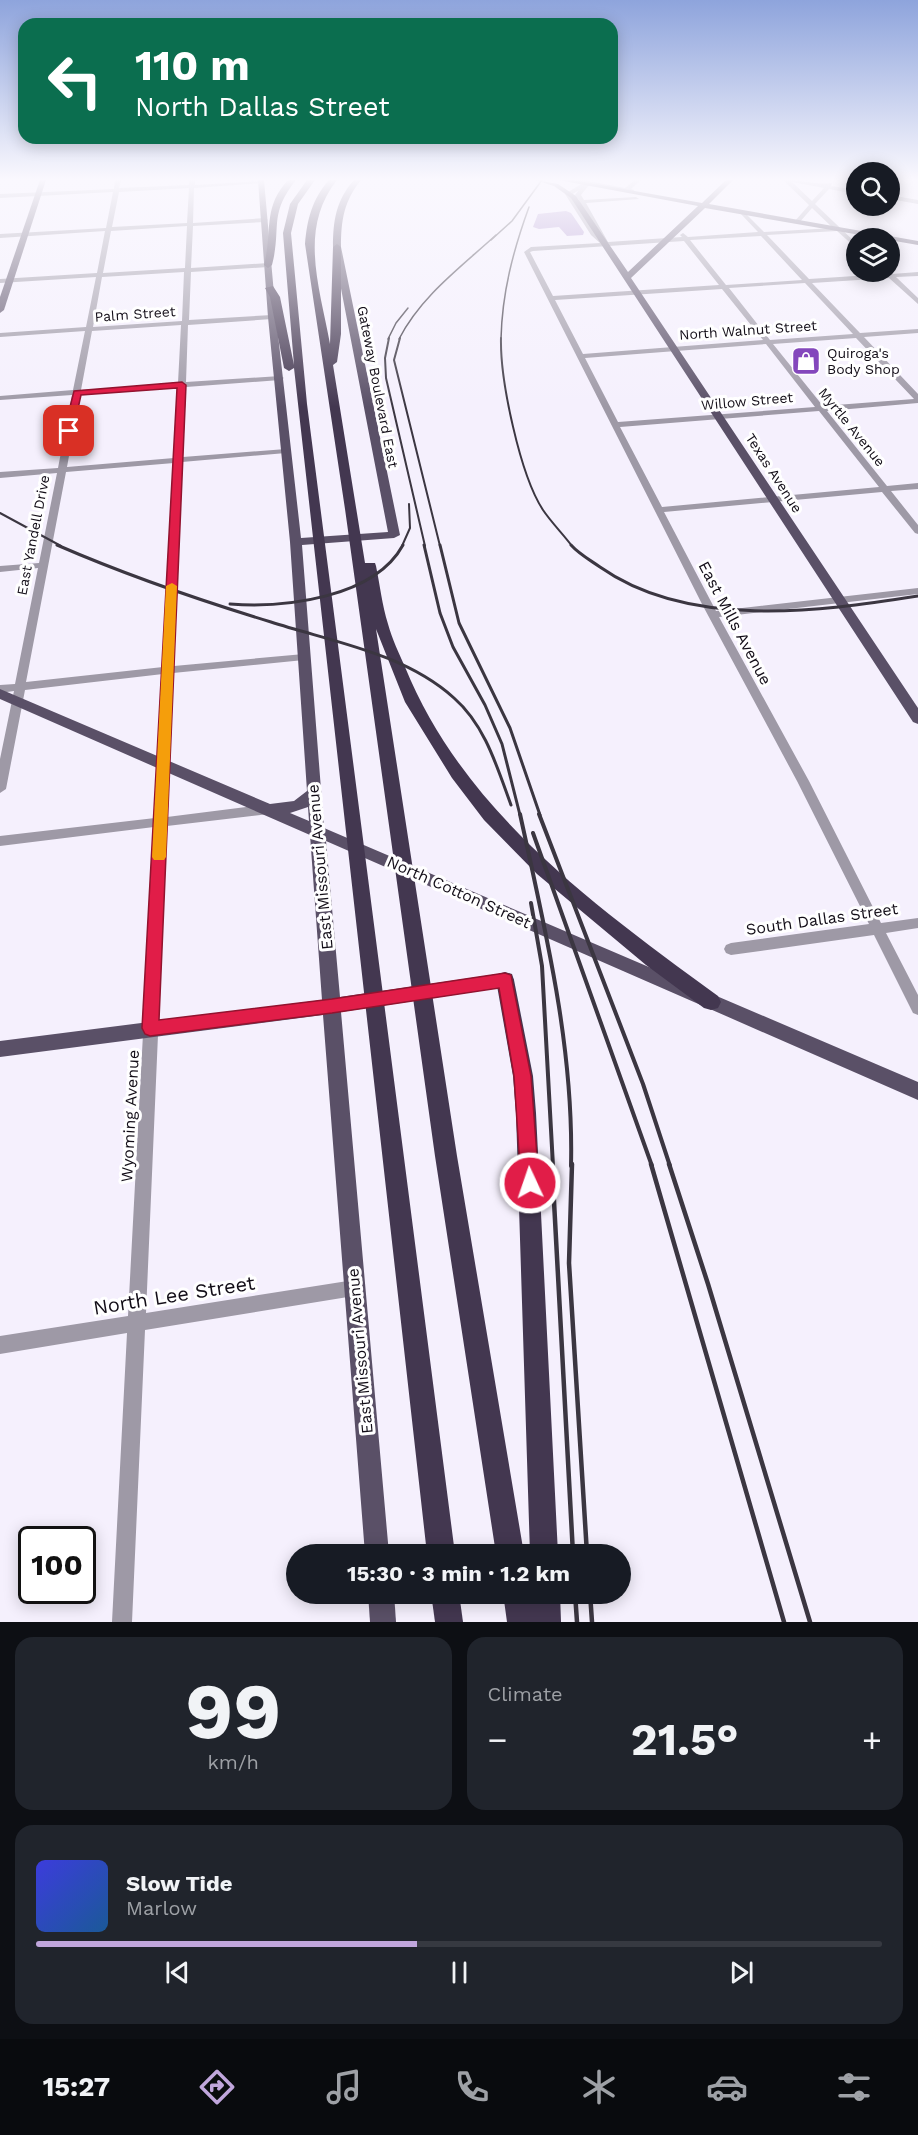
<!DOCTYPE html>
<html lang="en">
<head>
<meta charset="utf-8">
<style>
	:root { --surface:#171b24; --page:#20242c; --text:#f1f3f6; --muted:#9ea1a6; --line:#363941; --accent:#c0a6dc }
	body { margin:0; font-family:"Work Sans",sans-serif; background:var(--page); color:var(--text); height:100vh; display:flex; flex-direction:column; font-size:22px; white-space:nowrap }
	* { box-sizing:border-box; margin:0 }
	p { font-size:20px; color:var(--muted) }
	.icon { flex:none; width:33px; height:33px; fill:none; stroke:currentColor; stroke-width:2; stroke-linecap:round; stroke-linejoin:round }
	.map { position:relative; height:1622px; overflow:hidden }
	.panel { display:flex; flex-direction:column; gap:15px; padding:15px; background:#0d0f14; flex:1 }
	.panel>* { flex:none }
	.hud { position:absolute; left:18px; top:18px; width:600px; height:126px; border-radius:18px; box-shadow:0 3px 15px #0003; background:#0b6e4f; color:#fff; overflow:hidden }
	.buttons { position:absolute; left:846px; top:162px; display:grid; gap:12px }
	.buttons a { display:grid; place-items:center; width:54px; height:54px; border-radius:50%; background:var(--surface); box-shadow:0 3px 15px #0003; font-size:30px }
	.speed { position:absolute; left:18px; top:1526px; display:flex; gap:12px; font-size:30px; font-weight:700; text-align:center }
	.speed>* { display:grid; place-content:center; width:78px; height:78px; border-radius:50%; background:var(--surface); box-shadow:0 3px 15px #0003; line-height:1 }
	.speed .limit { border:3px solid #111; border-radius:9px; background:#fff; color:#111 }
	.pin { position:absolute; display:grid; place-items:center; width:51px; height:51px; color:#fff; margin:-26px; border-radius:12px; box-shadow:0 3px 9px #0006 }
	.me { position:absolute; width:66px; margin:-33px; rotate:357deg; stroke-linejoin:round; filter:drop-shadow(0 0 4px #0008) }
	.turn { display:flex; align-items:center; gap:21px; height:126px; padding:0 18px; font-size:27px }
	.turn .icon { width:78px; height:78px; stroke-width:2.5 }
	.turn b { display:block; font-size:42px; line-height:51px }
	.big { font-size:45px; font-weight:700; line-height:1.1 }
	.panel .tile { flex:1; display:flex; flex-direction:column; justify-content:center; gap:9px; min-width:0; padding:0 21px; border-radius:18px; background:var(--page) }
	.panel .dial { align-items:center; gap:0 }
	.dial b { font-size:78px; line-height:1 }
	.song { display:flex; align-items:center; gap:18px }
	.cover { width:72px; height:72px; border-radius:9px; background:linear-gradient(135deg,hsl(240 70% 55%),hsl(210 70% 35%)) }
	.played { height:6px; border-radius:3px; background:linear-gradient(90deg,var(--accent) 45%,var(--line) 45%) }
	.keys { display:flex; justify-content:space-around; direction:ltr }
	.heat { display:flex; justify-content:space-between; align-items:center; font-size:33px; direction:ltr }
	.panel .tiles { flex:1; display:grid; gap:15px; grid-template-columns:1fr 1fr }
	.tile:last-child { grid-column:span 2 }
	.trip { position:absolute; left:286px; top:1544px; width:345px; height:60px; border-radius:30px; background:var(--surface); box-shadow:0 3px 15px #0003; font-weight:700; line-height:60px; text-align:center }
	.dock { display:flex; height:96px; justify-content:space-around; align-items:center; background:#090b0e; color:var(--muted) }
	.dock .icon { width:42px; height:42px }
	.dock .active { color:var(--accent) }
	.dock b { font-size:27px; color:var(--text) }
	.map>svg:first-child { display:block }
</style>
</head>
<body>
<div class="map">
<svg width="918" height="1622" viewBox="0 0 918 1622">
	<rect width="100%" height="100%" fill="#f5f0fd"/>
	<polygon fill="#a88cc9" points="566,211 571,213 584,232 583,235 567,236 559,227 539,229 533,227 538,214"/>
	<g fill="none" stroke-linecap="round" stroke-linejoin="round">
		<g fill="#9e99a6" fill-rule="evenodd">
			<path d="M115,180H121L119,188L189,185V180H195V185L261,181L264,183L194,188L193,223L265,218L268,220L265,222L193,226L191,268L268,263L271,265L268,267L191,272L189,320L272,315L275,317L272,319L188,325L186,382L280,376L284,378L280,380L186,387L183,457L286,449L290,451L286,453L182,462L174,666L304,654L309,657L304,660L173,673L167,817L269,804L275,809L269,814L167,826L146,1313L354,1280L360,1282L362,1288L360,1294L354,1296L145,1330L132,1622H112L127,1333L0,1354V1336L128,1316L154,827L0,846V836L155,818L163,674L25,690L6,789L0,793V759L14,691L0,693V685L15,684L38,568L0,572V566L39,563L57,473L0,478V472L58,468L72,395L0,400V396L73,390L85,331L0,337V333L86,327L96,277L0,283V279L97,273L105,231L0,238V234L106,228L113,192L0,198V194L114,189ZM189,188L187,223L112,227L119,192ZM187,226L185,268L103,273L111,231ZM184,272L182,321L93,327L102,277ZM181,325L178,383L81,390L92,331ZM178,388L174,458L67,467L80,395ZM174,463L163,667L26,682L66,472Z"/>
			<path d="M571,180H583L625,188L635,180H641L631,189L634,190V192L589,185L581,195L584,200L636,197L639,199L586,203L608,242L682,237L680,235L683,233L688,237L758,232L740,213L742,210L764,232L833,228L812,208L799,223H795V221L809,205L783,180C800,180 817,185 832,183L831,186L856,190V194L829,189L815,204L856,243V248L837,231L767,235L809,279L885,274L883,272H889L892,274L918,272V276L896,277L918,298V304L889,278L812,283L860,333L918,329V333L864,337L918,394V403L827,411L887,486L918,483V489L891,491L918,525V534L915,533L882,492L664,512L716,611L918,588V594L719,617L809,781L881,923L918,918V928L886,933L918,995V1015L913,1013L874,935L731,955L726,953L724,949L726,945L731,943L869,924L797,781L703,606L524,252L531,247L600,243L591,235L565,194L583,183ZM792,182L824,188L812,201ZM579,190L575,195L579,200L576,201L571,195ZM577,203L581,204L598,235L595,233ZM761,236L802,280L726,285L690,240ZM684,241L719,285L553,296L530,252L533,251ZM805,283L853,334L770,340L729,288ZM722,289L763,340L583,354L555,300ZM856,338L914,399L823,406L773,344ZM766,344L815,407L618,422L585,358ZM819,411L879,487L662,507L620,427Z"/>
			<polygon points="890,195 918,200 918,204 890,199"/>
		</g>
		<g fill="#5a5067" fill-rule="evenodd">
			<polygon points="40,180 46,180 4,310 0,313 0,297"/>
			<path d="M258,180H264L276,317L301,538L388,532L333,247C333,221 336,200 354,180H361C344,201 341,220 341,247L400,535L394,538L302,545L324,828L918,1082V1100L326,841L340,997L505,973L511,975L514,980L511,985L505,987L341,1012L389,1554H365L323,1015L0,1057V1041L322,1000L310,835L0,699V689L270,804L294,801L307,791L290,542L268,317ZM308,807L309,821L290,813Z"/>
			<polygon points="535,180 558,184 576,196 628,272 698,206 558,180 573,180 702,203 726,180 733,180 709,204 918,241 918,245 705,208 631,278 918,708 918,724 913,722 571,198 554,186"/>
			<polygon points="368,1593 394,1593 396,1622 370,1622"/>
		</g>
		<g fill="#433750" fill-rule="evenodd">
			<path d="M288,180H296C268,215 282,227 272,265L268,268L264,265C273,232 262,208 288,180Z"/>
			<polygon points="307,180 315,180 298,204 291,233 307,404 455,1554 427,1554 294,368 289,371 284,368 270,297 265,288 273,286 280,297 294,365 283,233 290,204"/>
			<path d="M329,180H337C298,229 320,288 330,344L333,247L337,244L341,247V334L337,362L333,365L365,563H375L376,566C380,585 382,605 388,624C392,639 399,653 405,667C464,812 595,906 718,996L721,1002L718,1008L711,1010L704,1008L646,965L537,874L484,820L452,778L405,702L376,629L457,1156L524,1554H496L435,1156L345,509L305,244C307,220 312,199 329,180Z"/>
			<polygon points="505,972 512,974 514,980 533,1076 536,1113 558,1554 530,1554 516,1113 513,1076 496,980 498,974"/>
			<polygon points="431,1593 459,1593 463,1622 435,1622"/>
			<polygon points="503,1593 531,1593 532,1604 532,1593 560,1593 561,1622 507,1622"/>
		</g>
		<g stroke="#3b3641" stroke-width="1.5">
			<polyline points="491,240 512,221 542,180"/>
			<polyline points="388,339 396,323 408,308"/>
			<path d="M399,339C421,296 461,267 496,235"/>
			<path d="M501,339C502,293 513,251 529,207"/>
		</g>
		<g stroke="#3b3641" stroke-width="2">
			<polyline points="389,338 385,358 386,378 425,546"/>
			<polyline points="400,338 394,360 440,546"/>
			<path d="M501,338C500,380 520,475 543,510C551,522 563,534 572,546"/>
			<polyline points="0,513 61,546"/>
			<polyline points="402,546 410,528 409,504"/>
		</g>
		<g stroke="#3b3641" stroke-width="3">
			<path d="M57,545C126,575 199,600 271,622C333,642 404,653 454,698C485,725 497,767 511,805"/>
			<polyline points="424,545 440,613 453,647 485,705 502,744 520,815"/>
			<polyline points="440,545 459,623 510,728 540,815"/>
			<path d="M571,545C579,554 590,560 600,567C688,629 818,612 918,596"/>
			<path d="M230,604C285,608 374,598 403,545"/>
		</g>
		<g stroke="#3b3641" stroke-width="4">
			<path d="M520,814C545,929 574,1047 571,1166"/>
			<polyline points="539,814 643,1084 670,1166"/>
			<polyline points="533,833 652,1166"/>
			<polyline points="531,903 542,966 553,1166"/>
		</g>
		<g stroke="#3b3641" stroke-width="4.5">
			<polyline points="552,1164 573,1554"/>
			<polyline points="572,1164 569,1263 587,1554"/>
			<polyline points="651,1164 784,1622"/>
			<polyline points="669,1164 708,1284 810,1622"/>
			<polyline points="575,1593 577,1622"/>
			<polyline points="590,1593 592,1622"/>
		</g>
	</g>
	<linearGradient id="sky" x2="0" y2="1"><stop stop-color="#8ea4dc"/><stop offset="0.44" stop-color="#faf8fe"/><stop offset="1" stop-color="#faf8fe" stop-opacity="0"/></linearGradient>
	<rect width="918" height="407" fill="url(#sky)"/>
	<polygon fill="#e11d48" stroke="#92132f" stroke-width="1.5" points="182,382 186,385 159,1020 332,999 505,973 511,975 531,1076 539,1183 536,1190 530,1192 524,1190 521,1183 514,1076 499,988 332,1013 150,1036 145,1034 142,1028 177,388 81,395 73,431 69,434 64,431 74,391"/>
	<polygon fill="#f59e0b" points="172,583 177,586 166,857 164,860 154,860 152,857 166,586"/>
	<defs>
		<g id="shop-square" transform="scale(1.5)"><rect x="-9" y="-9" width="18" height="18" rx="4" fill="#8447bc" stroke="#fff"/><path d="M-5-2.5h2.3a2.7 3.5 0 0 1 5.4 0H5L5.5 6h-11ZM-1.5-2.5h3a1.5 2.3 0 0 0-3 0Z" fill="#fff"/></g>
	</defs>
	<g fill-rule="evenodd">
		<use href="#shop-square" x="806" y="361"/>
	</g>
	<g text-anchor="middle" dominant-baseline="central" stroke-width="6" stroke-linejoin="round" paint-order="stroke">
		<g font-size="14" fill="#120d17" stroke="#fff">
			<text transform="translate(135 314) rotate(-4)">Palm Street</text>
			<text transform="translate(748 330) rotate(-4)">North Walnut Street</text>
			<text transform="translate(378 387) rotate(79)">Gateway Boulevard East</text>
			<text transform="translate(747 401) rotate(-5)">Willow Street</text>
			<text transform="translate(852 427) rotate(51)">Myrtle Avenue</text>
			<text transform="translate(774 473) rotate(57)">Texas Avenue</text>
			<text transform="translate(33 535) rotate(-79)">East Yandell Drive</text>
		</g>
		<g font-size="14" fill="#120d17" stroke="#fff" text-anchor="start">
			<text x="827" y="353">Quiroga's<tspan x="827" dy="16">Body Shop</tspan></text>
		</g>
		<g font-size="16" fill="#120d17" stroke="#fff">
			<text transform="translate(735 623) rotate(62)">East Mills Avenue</text>
			<text transform="translate(320 867) rotate(-95)">East Missouri Avenue</text>
			<text transform="translate(459 892) rotate(24)">North Cotton Street</text>
			<text transform="translate(822 919) rotate(-8)">South Dallas Street</text>
			<text transform="translate(130 1116) rotate(-87)">Wyoming Avenue</text>
			<text transform="translate(360 1351) rotate(-95)">East Missouri Avenue</text>
		</g>
		<g font-size="20" fill="#120d17" stroke="#fff">
			<text transform="translate(174 1295) rotate(-9)">North Lee Street</text>
		</g>
	</g>
</svg>
<div class="buttons">
<a><svg class="icon" aria-label="search" viewBox="0 0 24 24"><circle cx="10" cy="10" r="6"/><path d="M15 15l6 6"/></svg></a>
<a><svg class="icon" aria-label="layers" viewBox="0 0 24 24"><path d="M12 4l9 5-9 5-9-5zM3 14l9 5 9-5"/></svg></a>
</div>
<div class="speed"><div class="limit">100</div></div>
<div class="pin" style="left:69px;top:431px;background:#d93025"><svg class="icon" aria-label="arrive" viewBox="0 0 24 24"><path d="M6 21V4h12l-3 4 3 4H6"/></svg></div>
<svg class="me" style="left:530px;top:1183px" viewBox="-20 -20 40 40"><circle r="17" fill="#e11d48" stroke="#fff" stroke-width="3"/><path d="M0-11L8 9 0 5-8 9z" fill="#fff"/></svg>
<div class="trip">15:30 · 3 min · 1.2 km</div>
<div class="hud">
<div class="turn"><svg class="icon" aria-label="left" viewBox="0 0 24 24"><path d="M17 20v-9H6M10 6l-5 5 5 5"/></svg><div><b>110 m</b>North Dallas Street</div></div>
</div>
</div>
<section class="panel">
<div class="tiles">
<div class="tile dial"><b>99</b><p>km/h</p></div>
<div class="tile"><p>Climate</p>
<div class="heat"><a>−</a><b class="big">21.5°</b><a>+</a></div>
</div>
<div class="tile">
<div class="song"><i class="cover"></i><div><b>Slow Tide</b><p>Marlow</p></div></div>
<div class="played"></div>
<div class="keys"><svg class="icon" aria-label="previous" viewBox="0 0 24 24"><path d="M18 5L8 12l10 7zM5 5v14"/></svg><svg class="icon" aria-label="pause" viewBox="0 0 24 24"><path d="M8 5v14M16 5v14"/></svg><svg class="icon" aria-label="next" viewBox="0 0 24 24"><path d="M6 5l10 7-10 7zM19 5v14"/></svg></div>
</div>
</div>
</section>
<nav class="dock">
<b>15:27</b>
<svg class="icon active" aria-label="directions" viewBox="0 0 24 24"><path d="M12 3l9 9-9 9-9-9zM9 14v-3h6M13 9l2 2-2 2"/></svg>
<svg class="icon" aria-label="music" viewBox="0 0 24 24"><path d="M9 18V5l10-2v13"/><circle cx="6" cy="18" r="3"/><circle cx="16" cy="16" r="3"/></svg>
<svg class="icon" aria-label="phone" viewBox="0 0 24 24"><path d="M5 4h4l2 5-3 2q2 4 5 5l2-3 5 2v4C11 20 4 13 5 4z"/></svg>
<svg class="icon" aria-label="climate" viewBox="0 0 24 24"><path d="M12 3v18M4 7l16 10M4 17L20 7"/></svg>
<svg class="icon" aria-label="car" viewBox="0 0 24 24"><path d="M5 17H2v-5l4-1 3-4h7l3 4 3 1v5h-3M9 17h6M6 11h13"/><circle cx="7" cy="17" r="2"/><circle cx="17" cy="17" r="2"/></svg>
<svg class="icon" aria-label="filters" viewBox="0 0 24 24"><path d="M4 7h16M4 17h16"/><circle cx="9" cy="7" r="2"/><circle cx="15" cy="17" r="2"/></svg>
</nav>
</body>
</html>
